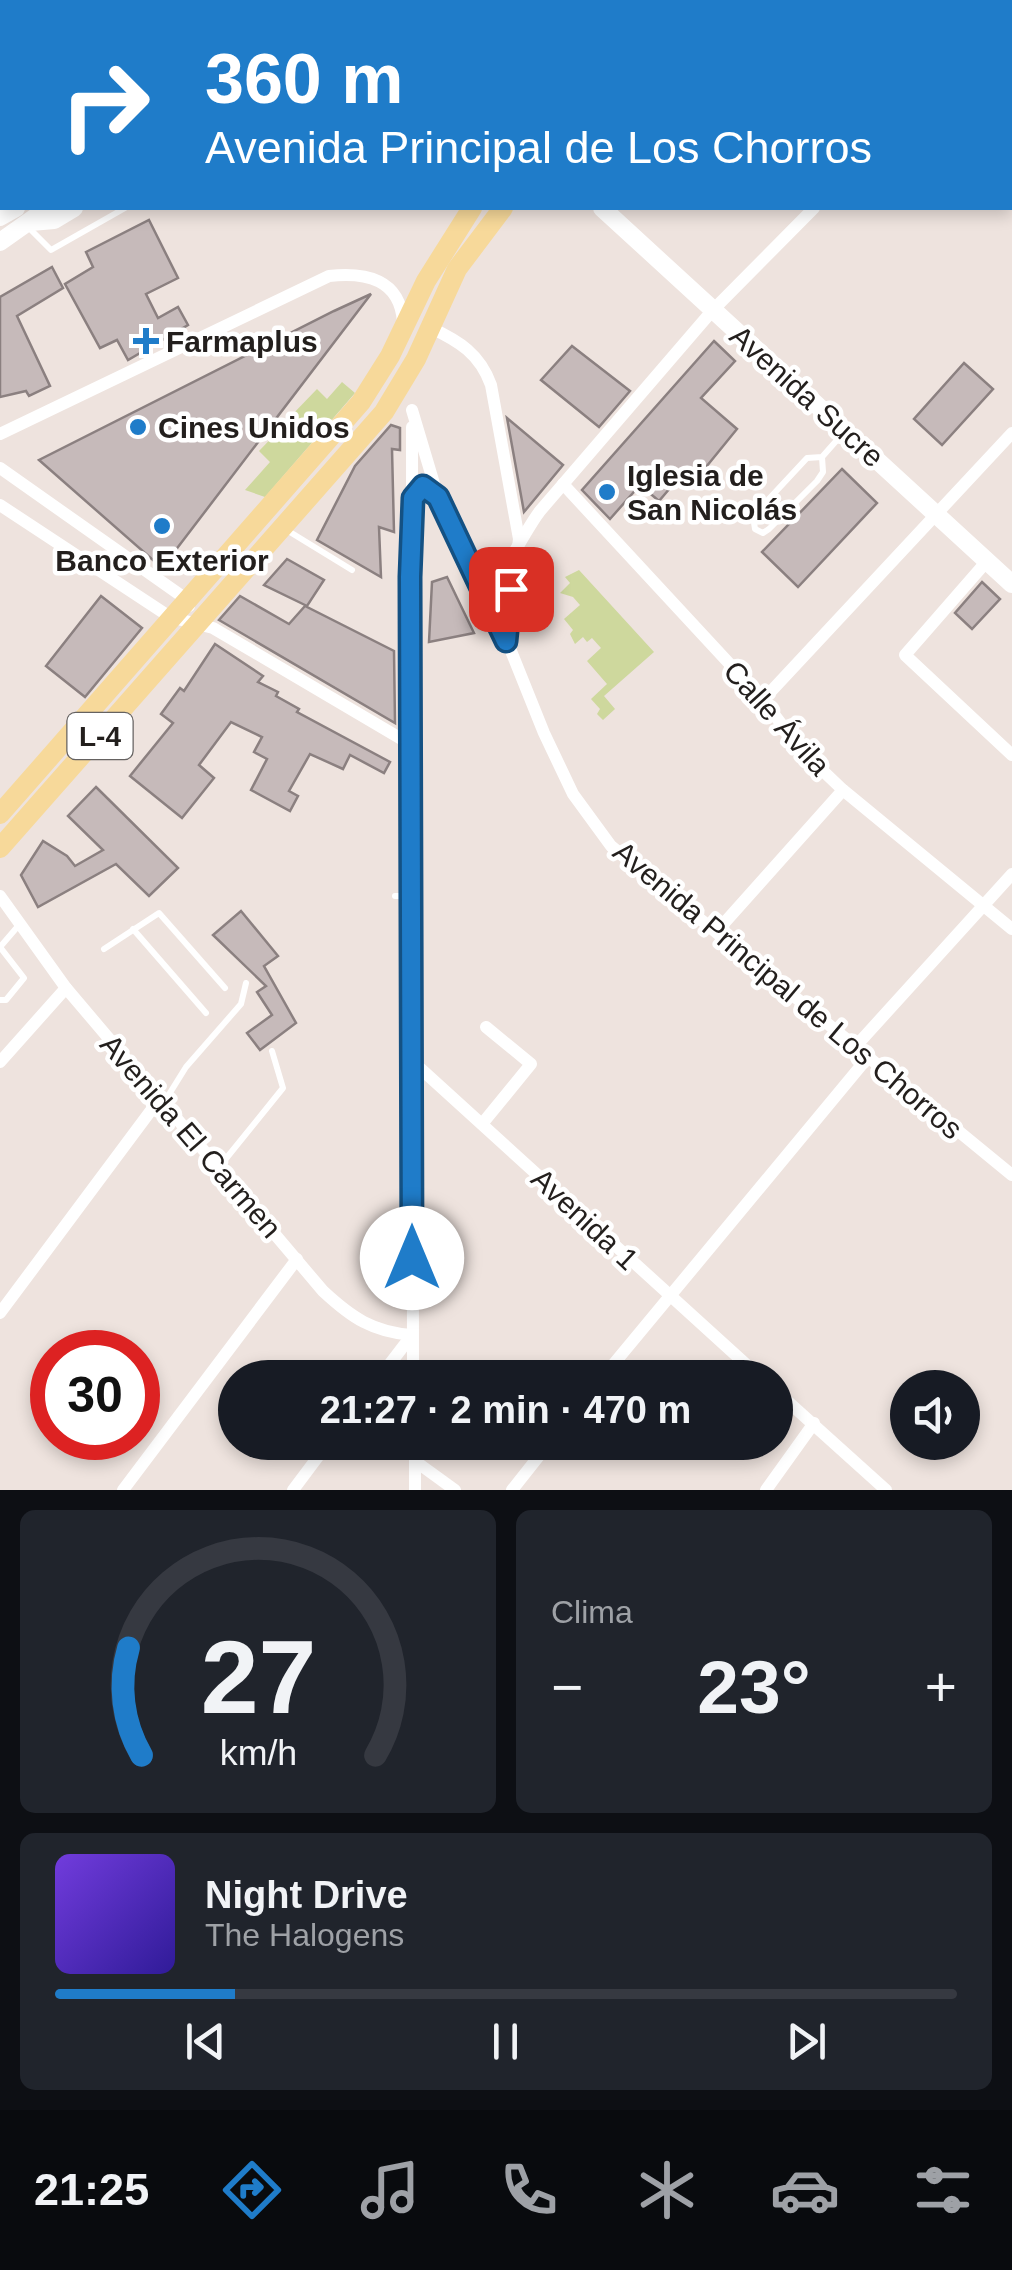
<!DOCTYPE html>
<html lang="es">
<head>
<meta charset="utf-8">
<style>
	:root { --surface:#171b24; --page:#20242c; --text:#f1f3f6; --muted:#9ea1a6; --line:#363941; --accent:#1f7cc9 }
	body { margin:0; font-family:Helvetica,sans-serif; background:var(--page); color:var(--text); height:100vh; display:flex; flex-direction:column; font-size:38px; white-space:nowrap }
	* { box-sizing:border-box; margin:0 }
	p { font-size:32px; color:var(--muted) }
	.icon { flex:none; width:55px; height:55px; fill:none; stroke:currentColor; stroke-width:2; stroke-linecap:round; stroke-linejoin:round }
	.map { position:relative; height:1490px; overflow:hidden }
	.details { display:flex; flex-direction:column; gap:20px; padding:20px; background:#0d0f14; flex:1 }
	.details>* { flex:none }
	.top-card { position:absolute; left:0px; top:0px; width:1012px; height:210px; box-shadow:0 5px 15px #0003; background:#1f7cc9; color:#fff; overflow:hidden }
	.buttons { position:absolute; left:890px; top:1370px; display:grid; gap:20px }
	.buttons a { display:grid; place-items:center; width:90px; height:90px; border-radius:50%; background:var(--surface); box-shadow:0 5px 15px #0003; font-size:50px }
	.speed { position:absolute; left:30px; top:1330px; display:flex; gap:20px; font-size:50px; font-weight:700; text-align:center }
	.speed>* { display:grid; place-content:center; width:130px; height:130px; border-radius:50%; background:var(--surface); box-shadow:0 5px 15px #0003; line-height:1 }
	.speed .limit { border:15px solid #d22; background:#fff; color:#111 }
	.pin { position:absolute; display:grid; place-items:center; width:85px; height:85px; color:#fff; margin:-42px; border-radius:20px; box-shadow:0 5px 15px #0006 }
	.me { position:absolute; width:110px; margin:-55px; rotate:0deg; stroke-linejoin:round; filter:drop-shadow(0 0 8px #0008) }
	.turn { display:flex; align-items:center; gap:35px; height:210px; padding:0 40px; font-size:45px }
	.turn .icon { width:130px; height:130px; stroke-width:2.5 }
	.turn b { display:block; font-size:70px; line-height:85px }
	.big { font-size:75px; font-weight:700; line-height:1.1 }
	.details .card { flex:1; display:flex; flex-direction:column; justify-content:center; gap:15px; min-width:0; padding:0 35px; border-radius:15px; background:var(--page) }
	.details .dial { align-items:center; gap:0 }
	.dial svg { height:260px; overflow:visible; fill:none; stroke:var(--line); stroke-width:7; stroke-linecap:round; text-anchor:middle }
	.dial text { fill:var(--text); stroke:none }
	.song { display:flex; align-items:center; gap:30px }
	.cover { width:120px; height:120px; border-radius:15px; background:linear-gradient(135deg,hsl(260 70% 55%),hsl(250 70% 35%)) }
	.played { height:10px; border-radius:5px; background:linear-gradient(90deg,var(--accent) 20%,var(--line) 20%) }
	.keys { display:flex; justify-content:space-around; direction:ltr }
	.heat { display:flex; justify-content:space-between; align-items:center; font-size:55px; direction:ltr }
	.details .tiles { flex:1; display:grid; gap:20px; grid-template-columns:1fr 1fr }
	.card:last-child { grid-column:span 2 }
	.trip { position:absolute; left:218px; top:1360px; width:575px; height:100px; border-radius:50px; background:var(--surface); box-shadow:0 5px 15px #0003; font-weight:700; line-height:100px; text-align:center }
	.tabs { display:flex; height:160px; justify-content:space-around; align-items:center; background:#090b0e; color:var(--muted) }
	.tabs .icon { width:70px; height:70px }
	.tabs .on { color:var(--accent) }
	.tabs b { font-size:45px; color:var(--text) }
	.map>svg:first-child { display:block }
</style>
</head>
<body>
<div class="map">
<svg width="1012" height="1490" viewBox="0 0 1012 1490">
	<rect width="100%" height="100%" fill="#eee3de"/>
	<g fill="#ced89d">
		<polygon points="342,382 355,393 265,497 245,490 270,462 259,451 286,423 296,433 301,427 290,417 317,389 327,399"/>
		<polygon points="579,570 654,652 604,696 615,709 603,720 597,714 600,709 591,699 607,684 587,661 601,648 592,638 587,642 583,637 575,644 570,634 573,630 564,619 580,605 573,597 560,593 570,583 565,577"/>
	</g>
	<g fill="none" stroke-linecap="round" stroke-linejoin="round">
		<polyline stroke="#94687e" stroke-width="4" points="1010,118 1012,120"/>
	</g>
	<g fill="#c6baba" stroke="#8b8080" stroke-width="2.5">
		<polygon points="149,220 178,278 146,294 158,318 178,307 188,325 128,360 117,340 100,348 65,284 93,267 86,252"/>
		<polygon points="52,267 63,288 17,316 50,386 29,396 26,391 0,397 0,297"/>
		<polygon points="371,294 162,568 39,460 334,311"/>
		<polygon points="714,341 735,361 701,398 737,429 693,483 682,474 659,501 640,485 610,519 582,490"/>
		<polygon points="572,346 630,391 599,427 541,380"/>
		<polygon points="964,363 993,389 942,445 914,419"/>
		<polygon points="507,418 563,465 524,512"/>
		<polygon points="391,425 400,428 400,450 392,449 394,532 379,527 381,577 317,540 355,466"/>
		<polygon points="842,469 877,503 798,587 762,552"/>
		<polygon points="287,559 324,580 307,606 264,585"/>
		<polygon points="447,577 474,633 429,642 432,582"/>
		<polygon points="982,582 1000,599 972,629 955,613"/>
		<polygon points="101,596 142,628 85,697 46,666"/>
		<polygon points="240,596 289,624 305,606 394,651 395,723 219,620"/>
		<polygon points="215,644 263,676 258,682 278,692 276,696 299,709 297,712 390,762 384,773 350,755 343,769 310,754 289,791 298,796 290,811 251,790 267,759 254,752 262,737 231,722 199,765 214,778 182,818 130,776 173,723 161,714 180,688 184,691"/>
		<polygon points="96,787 178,868 149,896 116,864 38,907 21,875 43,841 67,856 75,866 103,850 68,816"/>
		<polygon points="241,911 278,956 264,966 296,1023 260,1050 247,1033 272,1015 257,992 266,986 213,935"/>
	</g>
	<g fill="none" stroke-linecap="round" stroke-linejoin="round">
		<g stroke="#fff" stroke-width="6">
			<polyline points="26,225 51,250 125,208"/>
			<polyline points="822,457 823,472 817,481 769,529 763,533 755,529 753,516 807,458 822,457 845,431"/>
			<polyline points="285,529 352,570"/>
			<polyline points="395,896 410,896"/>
			<polyline points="133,929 206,1013"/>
			<polyline points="0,947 24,978 6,1000 0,1000"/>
			<polyline points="0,947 19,925"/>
			<polyline points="104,949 159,913 225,988"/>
			<polyline points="163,1104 186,1067 241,1004 246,983"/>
			<polyline points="220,1166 283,1088 272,1051"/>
		</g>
		<g stroke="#fff" stroke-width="12">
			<polyline points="584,0 593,2"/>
			<polyline points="0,72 2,73"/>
			<path d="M431,328C459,341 480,354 491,385L519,539L507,639"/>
			<polyline points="412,410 438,497 507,641 544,733 573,794 611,846 1012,1175"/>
			<polyline points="412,427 413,1378"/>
			<path d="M0,434L329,276C366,272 400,279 403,322"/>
			<polyline points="0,468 186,599 189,606"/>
			<polyline points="563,484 763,700 801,750 843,790 1012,929"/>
			<polyline points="0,505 170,617 213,628 410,744"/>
			<polyline points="987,561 905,655 1012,755"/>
			<path d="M476,576L493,580C508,568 526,529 540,511L712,311L814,208"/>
			<polyline points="763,700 1012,433"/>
			<path d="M0,896L66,988L323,1291C352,1318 373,1332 412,1335"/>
			<polyline points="718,930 843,790"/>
			<polyline points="856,1046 1012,874"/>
			<polyline points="410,1059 761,1378"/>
			<polyline points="0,1062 66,988"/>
			<polyline points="482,1124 531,1064 486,1027"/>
			<polyline points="0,1313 158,1101"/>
			<polyline points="379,1378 412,1335"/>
			<polyline points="602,1378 869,1056"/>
			<polyline points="775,1390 886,1490"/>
			<polyline points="415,1442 415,1490"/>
			<polyline points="415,1461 455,1490"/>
			<polyline points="123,1490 297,1259"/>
			<polyline points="293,1490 329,1442"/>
			<polyline points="512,1490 550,1442"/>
			<polyline points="766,1490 814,1423"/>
		</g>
		<g stroke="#fff" stroke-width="18">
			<polyline points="449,0 452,2"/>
			<polyline points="480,0 482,2"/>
			<polyline points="312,2 315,0"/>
			<polyline points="347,2 350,0"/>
			<polyline points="380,2 383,0"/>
			<polyline points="602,208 1012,584"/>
			<polyline points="0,217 16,208"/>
			<polyline points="31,222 54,220 74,208"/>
			<polyline points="0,242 48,208"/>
		</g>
		<g stroke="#f7d99a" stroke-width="20">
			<polyline points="703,2 706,0"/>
			<polyline points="749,2 752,0"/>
			<polyline points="0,814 361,402 390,356 426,281 472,208"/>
			<polyline points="0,848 384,412 416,359 457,269 503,208"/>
		</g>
	</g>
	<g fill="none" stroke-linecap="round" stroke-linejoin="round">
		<g stroke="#145183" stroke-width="25">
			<polyline id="route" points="412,1258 410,577 413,498 423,486 438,497 506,641 511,589"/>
		</g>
		<use href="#route" stroke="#1f7cc9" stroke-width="18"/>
	</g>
	<g fill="#1f7cc9" stroke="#fff" stroke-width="4">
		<path d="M141 326h10v10h10v10h-10v10h-10v-10h-10v-10h10z"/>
		<circle cx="138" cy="427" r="10"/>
		<circle cx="607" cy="492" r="10"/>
		<circle cx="162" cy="526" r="10"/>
	</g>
	<g text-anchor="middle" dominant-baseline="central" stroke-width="9" stroke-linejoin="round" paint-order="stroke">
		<rect fill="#fff" stroke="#656261" stroke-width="2.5" x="67.5" y="713" width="65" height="46" rx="8"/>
		<g font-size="28" font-weight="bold" fill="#231f1d">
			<text x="100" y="736">L-4</text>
		</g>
		<g font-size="30" font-weight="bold" fill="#231f1d" stroke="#fff" text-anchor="start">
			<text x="166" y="341">Farmaplus</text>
			<text x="158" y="427">Cines Unidos</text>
			<text x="627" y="475">Iglesia de<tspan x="627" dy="34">San Nicolás</tspan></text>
			<text x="162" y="560" text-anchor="middle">Banco Exterior</text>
		</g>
		<g font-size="30" fill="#231f1d" stroke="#fff">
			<text transform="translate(807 396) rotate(42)">Avenida Sucre</text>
			<text transform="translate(777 718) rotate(48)">Calle Ávila</text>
			<text transform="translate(788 990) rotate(40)">Avenida Principal de Los Chorros</text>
			<text transform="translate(191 1136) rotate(49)">Avenida El Carmen</text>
			<text transform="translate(585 1219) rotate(43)">Avenida 1</text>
		</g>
	</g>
</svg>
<div class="buttons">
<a><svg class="icon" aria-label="sound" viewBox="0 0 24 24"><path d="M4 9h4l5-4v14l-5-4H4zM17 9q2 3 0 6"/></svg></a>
</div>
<div class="speed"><div class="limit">30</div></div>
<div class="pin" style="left:511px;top:589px;background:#d93025"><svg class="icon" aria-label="arrive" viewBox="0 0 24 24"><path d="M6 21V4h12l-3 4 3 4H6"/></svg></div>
<svg class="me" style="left:412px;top:1258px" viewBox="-20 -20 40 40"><circle r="19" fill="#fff"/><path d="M0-13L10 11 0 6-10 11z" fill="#1f7cc9"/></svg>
<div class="trip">21:27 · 2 min · 470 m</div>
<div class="top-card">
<div class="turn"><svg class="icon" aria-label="right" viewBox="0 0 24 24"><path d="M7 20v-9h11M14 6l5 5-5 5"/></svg><div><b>360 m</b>Avenida Principal de Los Chorros</div></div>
</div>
</div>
<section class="details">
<div class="tiles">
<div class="card dial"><svg viewBox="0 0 100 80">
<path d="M14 69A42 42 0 1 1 86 69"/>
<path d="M14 69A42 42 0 0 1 10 36" stroke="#1f7cc9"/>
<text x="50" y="56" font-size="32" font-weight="700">27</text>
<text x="50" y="72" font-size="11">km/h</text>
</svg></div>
<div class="card"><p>Clima</p>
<div class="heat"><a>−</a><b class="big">23°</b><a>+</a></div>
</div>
<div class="card">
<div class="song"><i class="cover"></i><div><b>Night Drive</b><p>The Halogens</p></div></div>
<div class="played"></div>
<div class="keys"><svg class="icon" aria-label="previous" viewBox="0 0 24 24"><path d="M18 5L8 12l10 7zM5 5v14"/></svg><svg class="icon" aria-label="pause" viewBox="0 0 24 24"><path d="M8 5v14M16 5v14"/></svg><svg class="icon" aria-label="next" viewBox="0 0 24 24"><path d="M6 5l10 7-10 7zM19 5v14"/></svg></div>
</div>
</div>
</section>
<nav class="tabs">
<b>21:25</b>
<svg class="icon on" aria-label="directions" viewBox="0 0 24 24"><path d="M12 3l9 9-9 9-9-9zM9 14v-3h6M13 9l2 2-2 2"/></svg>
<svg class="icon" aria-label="music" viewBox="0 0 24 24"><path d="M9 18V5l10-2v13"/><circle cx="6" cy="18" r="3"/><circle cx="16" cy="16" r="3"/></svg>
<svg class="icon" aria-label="phone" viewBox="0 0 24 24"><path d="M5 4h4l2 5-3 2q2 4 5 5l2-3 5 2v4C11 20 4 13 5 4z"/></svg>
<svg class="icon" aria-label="climate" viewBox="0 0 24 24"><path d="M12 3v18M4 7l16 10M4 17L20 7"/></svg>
<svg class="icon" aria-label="car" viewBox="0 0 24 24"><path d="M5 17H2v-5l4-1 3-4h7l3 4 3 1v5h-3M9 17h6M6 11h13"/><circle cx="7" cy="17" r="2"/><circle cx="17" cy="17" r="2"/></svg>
<svg class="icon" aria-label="filters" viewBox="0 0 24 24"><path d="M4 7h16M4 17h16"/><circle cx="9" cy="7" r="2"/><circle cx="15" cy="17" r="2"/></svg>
</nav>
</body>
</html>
